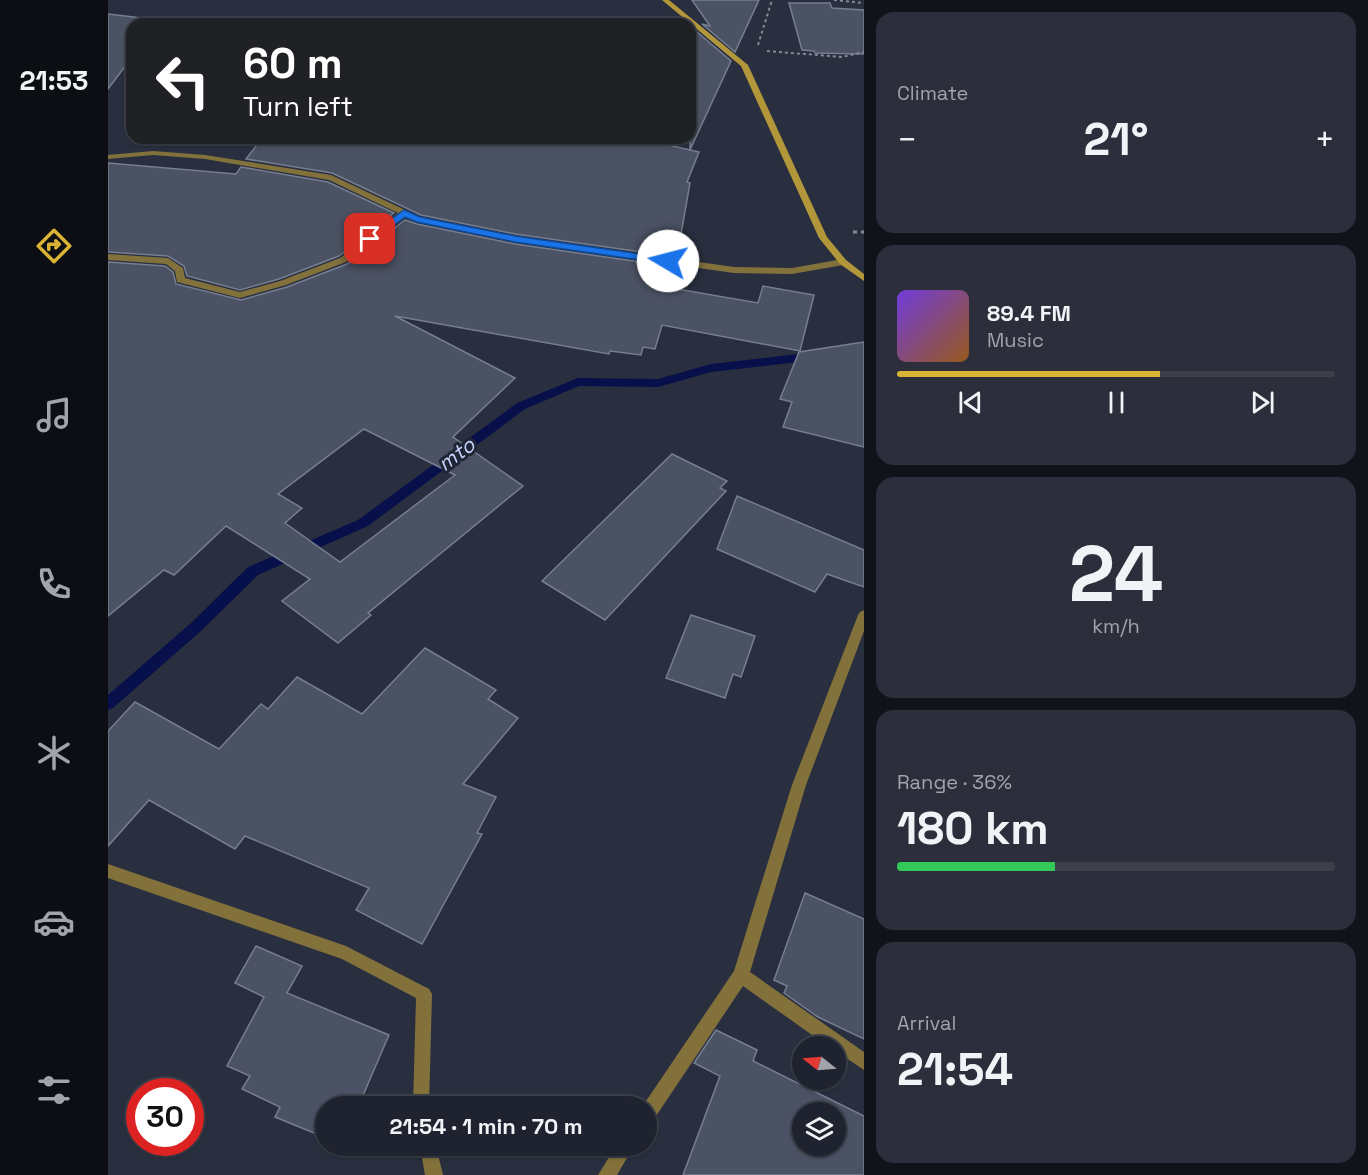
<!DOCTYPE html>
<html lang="en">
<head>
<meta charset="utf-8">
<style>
	:root { --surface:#1f232f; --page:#2c2f3b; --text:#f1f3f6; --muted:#a1a4aa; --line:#3c404b; --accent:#d9b334 }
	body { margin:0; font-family:"Space Grotesk",sans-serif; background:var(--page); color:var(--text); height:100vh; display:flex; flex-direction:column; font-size:22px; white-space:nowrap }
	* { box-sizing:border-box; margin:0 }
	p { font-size:20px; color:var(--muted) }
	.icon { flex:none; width:33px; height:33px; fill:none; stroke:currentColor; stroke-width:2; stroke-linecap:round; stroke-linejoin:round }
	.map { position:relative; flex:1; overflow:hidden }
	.drawer { display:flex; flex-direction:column; gap:12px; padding:12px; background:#11131a; width:504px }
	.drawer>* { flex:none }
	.hud { position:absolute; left:18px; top:18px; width:570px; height:126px; border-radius:18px; box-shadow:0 2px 4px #0004,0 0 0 2px var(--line); background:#202124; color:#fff; overflow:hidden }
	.needle { width:39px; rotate:287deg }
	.buttons { position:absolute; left:684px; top:1036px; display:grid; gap:12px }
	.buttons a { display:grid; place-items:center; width:54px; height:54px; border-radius:50%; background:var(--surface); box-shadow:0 2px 4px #0004,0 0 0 2px var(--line); font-size:30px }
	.speed { position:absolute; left:18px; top:1078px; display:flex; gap:12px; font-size:30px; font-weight:700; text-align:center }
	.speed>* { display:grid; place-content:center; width:78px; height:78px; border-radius:50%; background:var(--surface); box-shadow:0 2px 4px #0004,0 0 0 2px var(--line); line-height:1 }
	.speed .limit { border:9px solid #d22; background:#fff; color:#111 }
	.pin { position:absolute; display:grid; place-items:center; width:51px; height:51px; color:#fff; margin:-26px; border-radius:12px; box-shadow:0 3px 9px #0006 }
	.me { position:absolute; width:66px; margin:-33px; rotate:278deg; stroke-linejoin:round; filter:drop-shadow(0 0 4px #0008) }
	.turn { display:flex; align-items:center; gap:21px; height:126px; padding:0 18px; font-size:27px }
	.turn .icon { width:78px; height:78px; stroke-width:2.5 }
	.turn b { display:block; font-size:42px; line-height:51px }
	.big { font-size:45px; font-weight:600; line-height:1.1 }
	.drawer .tile { flex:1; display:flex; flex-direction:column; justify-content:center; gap:9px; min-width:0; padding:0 21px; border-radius:18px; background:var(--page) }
	.drawer .dial { align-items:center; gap:0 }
	.dial b { font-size:78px; line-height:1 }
	.song { display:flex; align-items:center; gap:18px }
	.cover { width:72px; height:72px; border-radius:9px; background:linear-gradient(135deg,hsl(260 70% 55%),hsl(30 70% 35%)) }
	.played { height:6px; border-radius:3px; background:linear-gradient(90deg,var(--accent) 60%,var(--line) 60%) }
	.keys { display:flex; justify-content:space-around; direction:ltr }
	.heat { display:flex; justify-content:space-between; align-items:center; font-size:33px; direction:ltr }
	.charge { height:9px; border-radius:4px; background:linear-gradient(90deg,#34c759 36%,var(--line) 0) }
	.trip { position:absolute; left:207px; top:1096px; width:342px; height:60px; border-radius:30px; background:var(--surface); box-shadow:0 2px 4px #0004,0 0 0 2px var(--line); font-weight:600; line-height:60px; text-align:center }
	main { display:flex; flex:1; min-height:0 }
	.menu { display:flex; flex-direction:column; width:108px; justify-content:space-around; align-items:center; background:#0c0e13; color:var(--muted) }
	.menu .icon { width:42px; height:42px }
	.menu .on { color:var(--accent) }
	.menu b { font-size:27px; color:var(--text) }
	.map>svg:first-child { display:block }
</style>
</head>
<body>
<main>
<nav class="menu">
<b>21:53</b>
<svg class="icon on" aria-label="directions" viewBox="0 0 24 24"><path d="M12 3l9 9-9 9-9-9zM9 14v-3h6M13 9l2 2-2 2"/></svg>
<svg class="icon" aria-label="music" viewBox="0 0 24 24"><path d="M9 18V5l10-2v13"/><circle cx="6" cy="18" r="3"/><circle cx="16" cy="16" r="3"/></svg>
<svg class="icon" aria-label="phone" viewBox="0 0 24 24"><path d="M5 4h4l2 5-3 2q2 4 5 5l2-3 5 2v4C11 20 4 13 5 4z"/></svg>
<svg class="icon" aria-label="climate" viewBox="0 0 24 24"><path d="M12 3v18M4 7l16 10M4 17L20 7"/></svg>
<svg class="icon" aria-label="car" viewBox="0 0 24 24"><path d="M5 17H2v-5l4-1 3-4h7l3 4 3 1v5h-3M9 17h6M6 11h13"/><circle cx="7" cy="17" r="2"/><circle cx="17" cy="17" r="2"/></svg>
<svg class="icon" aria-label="filters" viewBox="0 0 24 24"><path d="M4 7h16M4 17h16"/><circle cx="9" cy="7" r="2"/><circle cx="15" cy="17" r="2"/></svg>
</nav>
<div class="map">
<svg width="756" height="1175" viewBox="0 0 756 1175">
	<rect width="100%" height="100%" fill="#292f3f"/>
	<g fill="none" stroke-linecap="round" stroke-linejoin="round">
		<polygon fill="#07104b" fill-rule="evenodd" points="691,354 710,358 712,361 706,365 691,362 603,372 550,387 471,386 417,409 260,526 150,575 93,631 5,708 0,710 0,695 83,623 140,567 250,520 409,403 470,378 550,379 603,364"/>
	</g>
	<g fill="#4b5263" stroke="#767e91" stroke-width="1.5" fill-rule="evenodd">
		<polygon points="584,0 651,0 627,52 594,24 602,26"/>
		<polygon points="681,3 722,3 724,8 756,10 756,54 707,53 706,51 694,50"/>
		<polygon points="0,14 52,20 50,24 24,24 24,57 0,89"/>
		<polygon points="582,26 623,61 582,150"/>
		<polygon points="173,138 530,138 591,152 579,182 582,183 569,257 407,234 313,215 224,173 138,159 152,141 170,143"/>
		<polygon points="0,163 128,174 133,167 220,182 286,213 231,256 171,279 132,290 79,276 76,266 60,256 0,252"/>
		<path d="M297,220L309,224L407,244L567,267L565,279L572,280L569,289L650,303L655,286L706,295L692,351L554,325L547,349L535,347L533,355L502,351L501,354L287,316L407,378L345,437L415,486L260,613L263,615L230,643L174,601L202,579L118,526L66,575L56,570L0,616V262L57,266L65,272L68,284L133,300L179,287L239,264ZM256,429L347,475L232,562L177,523L194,508L170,494Z"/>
		<polygon points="756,342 756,447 675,427 684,402 672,399 691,352"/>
		<polygon points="564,454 619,481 612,488 618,491 497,620 434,581"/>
		<polygon points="629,496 756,550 756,587 719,574 707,592 609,549"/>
		<polygon points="583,615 647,636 633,677 625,674 617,698 558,678"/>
		<polygon points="317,648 388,690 380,699 410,718 355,784 388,797 369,833 374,834 314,944 248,910 261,888 137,836 127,849 41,800 0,846 0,731 27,702 111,749 153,704 160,709 189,677 254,714"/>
		<polygon points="697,893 756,919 756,1039 710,1017 676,993 679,986 666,980"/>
		<polygon points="148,946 194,966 179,993 281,1035 250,1107 218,1107 218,1138 167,1117 172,1107 134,1089 142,1076 119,1066 156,997 127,983"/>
		<path d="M608,1030L649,1050L645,1061L756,1116V1175H575L612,1076L586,1063ZM694,1113H728V1146H694Z"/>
	</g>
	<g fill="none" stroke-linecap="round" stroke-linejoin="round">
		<g stroke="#858a97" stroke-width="2" stroke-dasharray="3 3" stroke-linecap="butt">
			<polyline points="726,0 756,3"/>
			<polyline points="650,45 664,0"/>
			<polyline points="659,51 734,57 756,52"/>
		</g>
		<polyline stroke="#858a97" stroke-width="3" stroke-dasharray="4 4" stroke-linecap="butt" points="745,232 756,232"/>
		<g fill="#83713c" fill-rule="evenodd">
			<polygon points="45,151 97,155 223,175 312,217 407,236 626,267 684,268 735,259 740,262 735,265 684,274 626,273 407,242 309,222 297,217 238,262 178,285 132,298 69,282 67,271 58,264 0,260 0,254 60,258 75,268 77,278 132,292 172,281 232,258 290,213 221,180 97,159 45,155 0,159 0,155"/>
			<polygon points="756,610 756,631 698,785 642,972 756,1052 756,1070 728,1051 728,1047 721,1047 635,986 544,1122 538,1124 538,1107 534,1107 626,971 684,785 750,615 752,612"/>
			<polygon points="0,864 238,946 321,989 324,994 321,1107 305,1107 308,998 234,959 0,878"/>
			<polygon points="312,1146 328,1146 335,1175 317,1175"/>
			<polygon points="508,1146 526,1146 509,1175 490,1175"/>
		</g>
		<polygon fill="#b2963a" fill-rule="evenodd" points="554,0 561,0 640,65 719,237 738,260 756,274 756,281 732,264 711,238 633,66"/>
	</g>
	<polygon fill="#1a73e8" stroke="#114b97" stroke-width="1.5" points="296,210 312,217 407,236 560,258 566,261 560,264 407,242 309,222 297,217 265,241 258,241 258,237"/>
	<g text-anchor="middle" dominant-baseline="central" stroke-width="6" stroke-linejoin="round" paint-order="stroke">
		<g font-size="21" font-style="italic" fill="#c6d5fb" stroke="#1f2534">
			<text transform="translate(348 454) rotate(-37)">mto</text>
		</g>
	</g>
</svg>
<div class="buttons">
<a><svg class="needle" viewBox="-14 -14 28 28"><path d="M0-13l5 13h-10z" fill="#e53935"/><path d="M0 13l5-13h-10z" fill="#a1a4aa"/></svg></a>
<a><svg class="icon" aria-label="layers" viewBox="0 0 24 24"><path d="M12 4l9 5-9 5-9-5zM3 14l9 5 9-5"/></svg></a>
</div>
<div class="speed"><div class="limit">30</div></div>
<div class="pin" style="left:262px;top:239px;background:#d93025"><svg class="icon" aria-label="arrive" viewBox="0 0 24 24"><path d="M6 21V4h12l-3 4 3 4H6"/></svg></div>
<svg class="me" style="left:560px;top:261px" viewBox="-20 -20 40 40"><circle r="19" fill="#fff"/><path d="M0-13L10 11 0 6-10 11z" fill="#1a73e8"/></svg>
<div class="trip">21:54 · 1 min · 70 m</div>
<div class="hud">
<div class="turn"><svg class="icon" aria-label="left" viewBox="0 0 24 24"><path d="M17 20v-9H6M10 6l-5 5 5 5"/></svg><div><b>60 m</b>Turn left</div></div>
</div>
</div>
<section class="drawer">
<div class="tile"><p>Climate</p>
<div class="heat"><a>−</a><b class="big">21°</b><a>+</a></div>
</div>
<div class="tile">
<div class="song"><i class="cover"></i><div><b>89.4 FM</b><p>Music</p></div></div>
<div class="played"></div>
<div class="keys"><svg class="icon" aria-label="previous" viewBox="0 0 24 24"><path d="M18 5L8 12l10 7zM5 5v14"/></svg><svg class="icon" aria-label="pause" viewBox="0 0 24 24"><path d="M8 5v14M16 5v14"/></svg><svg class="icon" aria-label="next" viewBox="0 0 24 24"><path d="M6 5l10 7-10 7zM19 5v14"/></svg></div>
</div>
<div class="tile dial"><b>24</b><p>km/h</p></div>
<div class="tile"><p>Range · 36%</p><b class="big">180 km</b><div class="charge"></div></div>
<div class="tile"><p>Arrival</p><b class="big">21:54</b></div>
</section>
</main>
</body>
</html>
